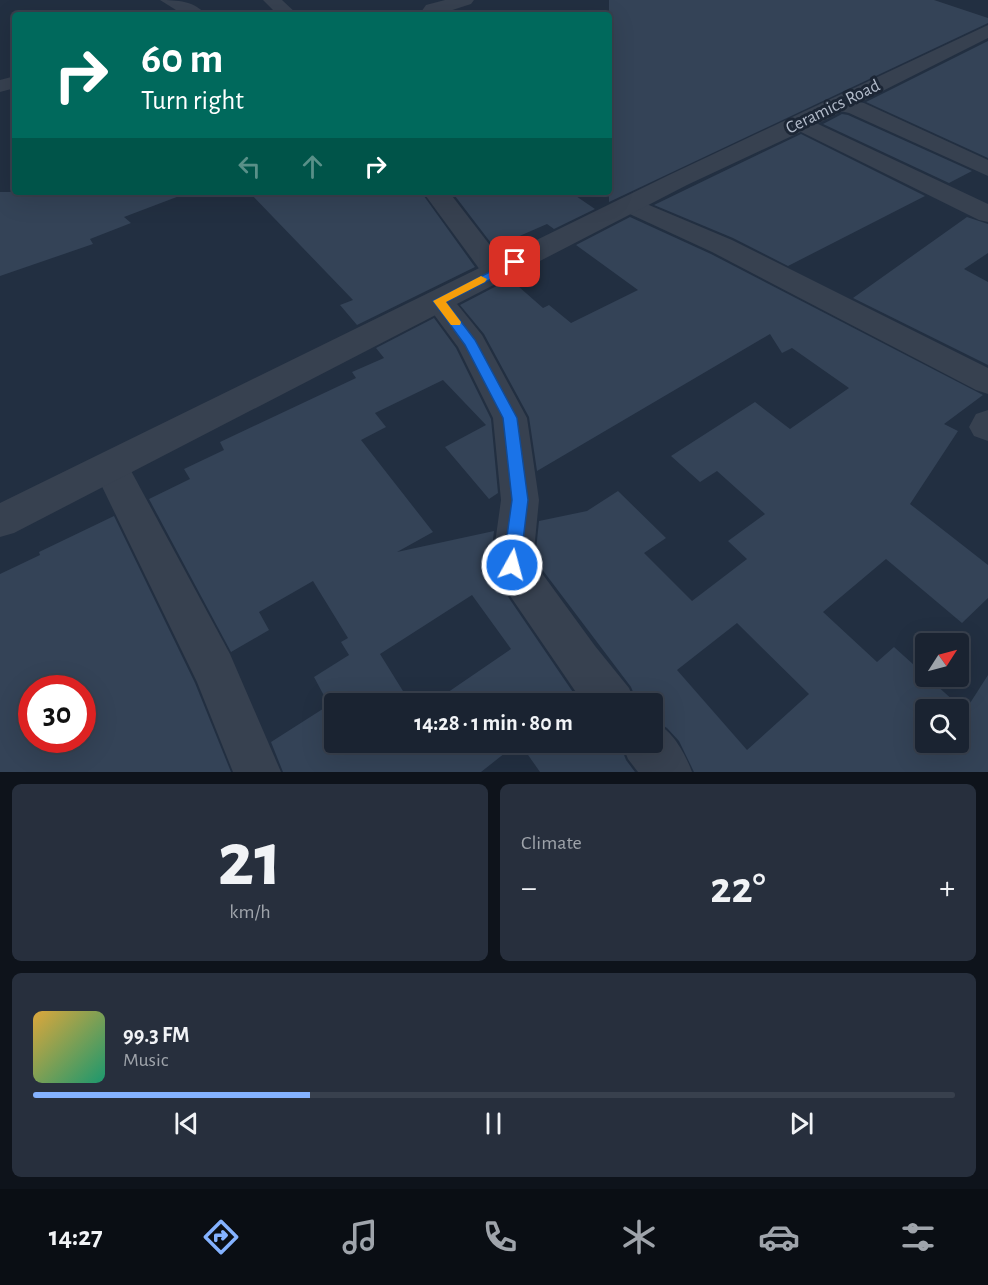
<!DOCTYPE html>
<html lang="en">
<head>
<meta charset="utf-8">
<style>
	:root { --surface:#1a2331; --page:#272f3d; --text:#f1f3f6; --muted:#9fa4ab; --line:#38404d; --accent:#84b2ff }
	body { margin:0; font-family:"Alegreya Sans",sans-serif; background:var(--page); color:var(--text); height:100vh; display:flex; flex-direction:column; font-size:22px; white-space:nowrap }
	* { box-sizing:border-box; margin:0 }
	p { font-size:20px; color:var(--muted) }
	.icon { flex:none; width:33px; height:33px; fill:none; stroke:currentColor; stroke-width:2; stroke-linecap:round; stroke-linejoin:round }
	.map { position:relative; height:772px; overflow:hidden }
	.sheet { display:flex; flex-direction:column; gap:12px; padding:12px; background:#0e131b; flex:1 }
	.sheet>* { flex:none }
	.banner { position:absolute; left:12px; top:12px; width:600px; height:183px; border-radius:6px; box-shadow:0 6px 24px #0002,0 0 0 2px var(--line); background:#00695c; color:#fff; overflow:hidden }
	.needle { width:39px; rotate:54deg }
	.buttons { position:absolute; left:915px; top:633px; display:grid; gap:12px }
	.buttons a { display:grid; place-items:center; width:54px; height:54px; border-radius:6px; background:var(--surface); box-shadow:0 6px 24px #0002,0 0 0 2px var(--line); font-size:30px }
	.speed { position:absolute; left:18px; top:675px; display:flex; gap:12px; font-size:30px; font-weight:700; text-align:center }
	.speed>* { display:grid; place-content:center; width:78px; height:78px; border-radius:50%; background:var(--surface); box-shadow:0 6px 24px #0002,0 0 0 2px var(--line); line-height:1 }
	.speed .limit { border:9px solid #d22; background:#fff; color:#111 }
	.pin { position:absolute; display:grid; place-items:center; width:51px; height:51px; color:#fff; margin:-26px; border-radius:12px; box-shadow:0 3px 9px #0006 }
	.me { position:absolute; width:66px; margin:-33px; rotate:7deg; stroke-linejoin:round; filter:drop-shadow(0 0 4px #0008) }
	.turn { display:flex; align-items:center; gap:21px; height:126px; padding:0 30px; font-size:27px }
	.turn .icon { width:78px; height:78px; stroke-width:2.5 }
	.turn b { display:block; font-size:42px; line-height:51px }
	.lanes { display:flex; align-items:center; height:57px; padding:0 30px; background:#0003; justify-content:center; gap:30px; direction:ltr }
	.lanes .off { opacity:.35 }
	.big { font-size:45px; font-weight:700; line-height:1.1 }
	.sheet .tile { flex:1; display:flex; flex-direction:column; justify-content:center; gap:9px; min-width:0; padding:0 21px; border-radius:9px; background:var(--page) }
	.sheet .dial { align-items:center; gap:0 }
	.dial b { font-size:78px; line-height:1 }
	.song { display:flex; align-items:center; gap:18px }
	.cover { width:72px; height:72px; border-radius:9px; background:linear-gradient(135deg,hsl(40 70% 55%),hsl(160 70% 35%)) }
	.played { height:6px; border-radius:3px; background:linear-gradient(90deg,var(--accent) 30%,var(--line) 30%) }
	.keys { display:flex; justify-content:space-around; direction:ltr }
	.heat { display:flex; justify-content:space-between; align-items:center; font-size:33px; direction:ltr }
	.sheet .tiles { flex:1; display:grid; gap:12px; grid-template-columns:1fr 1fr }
	.tile:last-child { grid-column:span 2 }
	.trip { position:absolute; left:324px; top:693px; width:339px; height:60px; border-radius:6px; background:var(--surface); box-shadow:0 6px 24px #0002,0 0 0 2px var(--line); font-weight:700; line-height:60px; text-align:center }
	.tabs { display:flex; height:96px; justify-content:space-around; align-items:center; background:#0a0e14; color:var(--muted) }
	.tabs .icon { width:42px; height:42px }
	.tabs .active { color:var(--accent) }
	.tabs b { font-size:27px; color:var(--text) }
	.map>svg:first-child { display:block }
</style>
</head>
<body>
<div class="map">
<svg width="988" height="772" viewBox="0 0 988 772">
	<rect width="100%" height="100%" fill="#222f41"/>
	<g fill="#344357" fill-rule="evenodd">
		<polygon points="609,0 934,0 988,18 988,23 609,202"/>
		<polygon points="988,41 988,158 866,102"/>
		<polygon points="842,114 848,115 972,171 949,183 823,124"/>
		<polygon points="801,134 925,196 788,266 733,238 654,205"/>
		<polygon points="0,192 181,192 182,195 124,217 131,223 90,239 93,244 0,276"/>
		<polygon points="249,192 421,192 475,267 357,325 340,305 353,300"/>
		<polygon points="452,192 570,192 595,209 554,229 547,224 494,247"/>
		<path d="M630,217L711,254L983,395L944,424L958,431L910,504L988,565V598L962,623L886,559L823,612L877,662L894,647L965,711L988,675V772H694L679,741L667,728L652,719V704H638L631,687L535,560L539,521L587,511L618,491L666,538L644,553L692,601L747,559L728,541L765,514L717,471L700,482L671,456L755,402L790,429L849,388L792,348L782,353L770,334L537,471L529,417L484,334L460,305L510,279L543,308L549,305L571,323L638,290L576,245ZM737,623L809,694L747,750L677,670ZM926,710H958V742H926Z"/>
		<polygon points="967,217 988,224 988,253 964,269 988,282 988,365 853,298"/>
		<polygon points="434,318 456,348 491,419 498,493 489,499 445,447 486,425 443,380 375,413 386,427 361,440 433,532 397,552 494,531 490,565 496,579 581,704 422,704 435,695 438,699 511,649 472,595 380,654 411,704 334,704 334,742 519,742 481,772 283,772 271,742 329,705 314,677 349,655 341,642 348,638 313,581 259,612 269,630 231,652 149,499 190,479 184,469 224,450 220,442 356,378 352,372 384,358 376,348"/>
		<path d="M114,516L195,683L231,772H0V574L40,555L39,552ZM32,688H82V740H32Z"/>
		<polygon points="519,742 619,742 626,760 635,772 540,772"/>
	</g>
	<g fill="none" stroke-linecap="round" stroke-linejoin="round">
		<g fill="#374150" fill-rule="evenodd">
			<path d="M160,0C177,0 195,1 206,15H184Z"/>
			<polygon points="263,0 282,0 298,15 278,15"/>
			<polygon points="445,0 474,0 471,4 437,15 419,15 426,5"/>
			<polygon points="15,76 15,88 0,92 0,80"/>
			<polygon points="839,98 864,103 988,160 988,176 849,113 831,109 828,104 831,99"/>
			<polygon points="801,116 988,204 988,222 979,220 793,128 790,123 793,118"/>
			<polygon points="423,192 449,192 506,266 510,272 506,278 496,281 486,278"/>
			<polygon points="630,197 732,240 988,368 988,394 976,390 712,252 621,210 617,205 621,200"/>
			<polygon points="439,291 449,294 482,335 527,418 539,500 533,561 595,646 629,688 636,704 584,704 498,578 492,565 501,500 493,418 458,347 424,301 429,294"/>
			<polygon points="988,410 988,441 974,436 969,427 976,414"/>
			<polygon points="110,451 123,456 230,654 281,772 233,772 197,682 92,466 97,456"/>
			<path d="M652,721C672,729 685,753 692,772H638L628,759L621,742H652Z"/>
		</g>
		<polygon fill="#374150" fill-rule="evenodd" points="988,25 988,38 809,128 687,185 14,533 0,537 0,503 669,175"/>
	</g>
	<polygon fill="#1a73e8" stroke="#114b97" stroke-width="1.5" points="515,259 521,262 519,265 446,302 475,340 517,418 528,500 520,565 518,570 512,572 506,570 503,565 512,500 503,418 465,345 433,301"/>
	<polygon fill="#f59e0b" points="481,276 487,279 485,282 446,302 461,322 460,325 451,325 433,301"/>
	<g text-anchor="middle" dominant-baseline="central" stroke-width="6" stroke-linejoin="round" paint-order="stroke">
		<g font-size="18" fill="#b3bccb" stroke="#1c2635">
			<text transform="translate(833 107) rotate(-26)">Ceramics Road</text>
		</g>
	</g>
</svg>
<div class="buttons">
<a><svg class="needle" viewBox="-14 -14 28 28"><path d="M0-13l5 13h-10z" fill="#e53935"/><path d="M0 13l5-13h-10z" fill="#9fa4ab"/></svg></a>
<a><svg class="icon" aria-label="search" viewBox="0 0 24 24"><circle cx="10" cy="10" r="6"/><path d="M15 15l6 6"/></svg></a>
</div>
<div class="speed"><div class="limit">30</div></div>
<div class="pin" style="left:515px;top:262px;background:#d93025"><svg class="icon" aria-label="arrive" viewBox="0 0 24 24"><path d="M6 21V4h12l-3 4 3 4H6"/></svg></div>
<svg class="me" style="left:512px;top:565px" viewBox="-20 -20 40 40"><circle r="17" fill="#1a73e8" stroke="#fff" stroke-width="3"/><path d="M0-11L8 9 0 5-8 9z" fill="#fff"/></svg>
<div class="trip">14:28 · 1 min · 80 m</div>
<div class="banner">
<div class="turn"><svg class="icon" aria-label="right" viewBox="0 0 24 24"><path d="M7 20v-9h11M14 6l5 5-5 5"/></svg><div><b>60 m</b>Turn right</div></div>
<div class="lanes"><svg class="icon off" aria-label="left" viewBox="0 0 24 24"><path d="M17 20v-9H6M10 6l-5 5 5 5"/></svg><svg class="icon off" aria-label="ahead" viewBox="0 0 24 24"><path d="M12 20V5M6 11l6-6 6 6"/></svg><svg class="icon" aria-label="right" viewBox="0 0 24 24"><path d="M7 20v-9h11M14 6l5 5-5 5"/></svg></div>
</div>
</div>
<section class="sheet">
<div class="tiles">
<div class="tile dial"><b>21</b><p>km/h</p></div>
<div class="tile"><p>Climate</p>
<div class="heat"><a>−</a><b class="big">22°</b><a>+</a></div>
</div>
<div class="tile">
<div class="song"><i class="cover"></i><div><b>99.3 FM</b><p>Music</p></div></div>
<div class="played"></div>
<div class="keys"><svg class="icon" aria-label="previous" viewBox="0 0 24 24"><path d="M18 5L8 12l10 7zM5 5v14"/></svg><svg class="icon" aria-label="pause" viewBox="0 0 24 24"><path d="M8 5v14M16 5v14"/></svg><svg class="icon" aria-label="next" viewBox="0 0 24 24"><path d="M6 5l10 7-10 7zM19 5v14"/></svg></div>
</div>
</div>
</section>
<nav class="tabs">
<b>14:27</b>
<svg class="icon active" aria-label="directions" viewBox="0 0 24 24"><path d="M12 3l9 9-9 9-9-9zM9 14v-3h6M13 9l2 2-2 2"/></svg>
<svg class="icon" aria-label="music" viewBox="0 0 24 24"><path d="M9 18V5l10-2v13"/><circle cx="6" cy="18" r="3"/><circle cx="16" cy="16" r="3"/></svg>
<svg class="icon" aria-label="phone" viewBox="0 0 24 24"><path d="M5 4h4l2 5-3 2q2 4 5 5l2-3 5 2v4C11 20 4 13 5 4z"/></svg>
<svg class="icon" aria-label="climate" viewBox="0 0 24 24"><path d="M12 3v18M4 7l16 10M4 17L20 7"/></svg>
<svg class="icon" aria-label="car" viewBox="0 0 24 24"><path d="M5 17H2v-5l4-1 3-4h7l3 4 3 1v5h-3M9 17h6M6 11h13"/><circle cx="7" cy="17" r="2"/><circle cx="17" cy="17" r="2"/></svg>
<svg class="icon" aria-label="filters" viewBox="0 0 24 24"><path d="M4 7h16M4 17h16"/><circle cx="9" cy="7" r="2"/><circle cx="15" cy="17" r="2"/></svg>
</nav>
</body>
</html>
